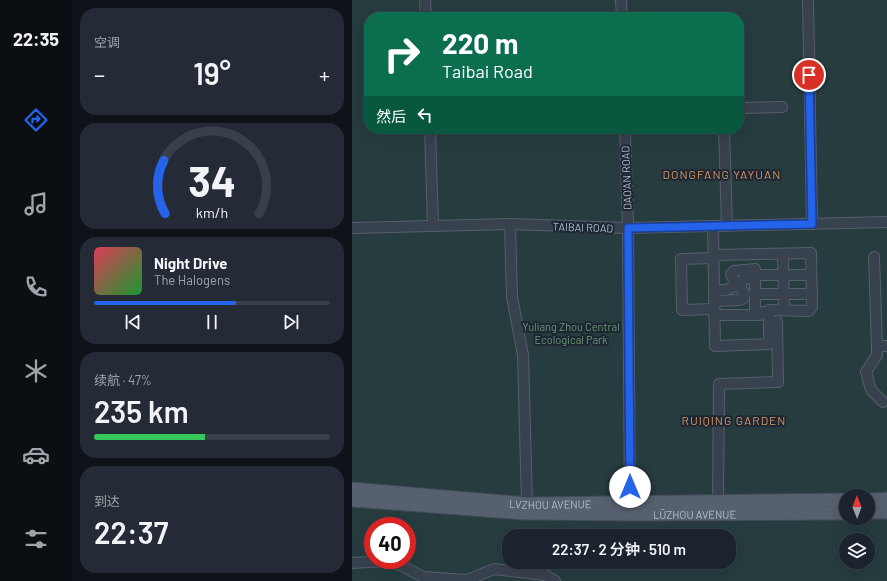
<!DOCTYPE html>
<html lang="zh">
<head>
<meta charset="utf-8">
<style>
	:root { --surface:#1b232e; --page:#242b36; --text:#f1f3f6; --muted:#a0a4aa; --line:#39404a; --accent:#2563eb }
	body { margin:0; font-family:Barlow,"Noto Sans SC",sans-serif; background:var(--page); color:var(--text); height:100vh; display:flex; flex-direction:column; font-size:15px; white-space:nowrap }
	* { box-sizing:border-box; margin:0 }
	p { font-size:13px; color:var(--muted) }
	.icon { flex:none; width:22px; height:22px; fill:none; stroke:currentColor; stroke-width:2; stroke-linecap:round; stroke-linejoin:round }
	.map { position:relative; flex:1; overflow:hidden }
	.details { display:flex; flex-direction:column; gap:8px; padding:8px; background:#0f1319; width:280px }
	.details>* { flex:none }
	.top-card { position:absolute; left:12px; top:12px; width:380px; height:122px; border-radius:16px; box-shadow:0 4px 16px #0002,0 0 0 1px var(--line); background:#0b6e4f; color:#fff; overflow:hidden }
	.needle { width:26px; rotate:359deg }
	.tools { position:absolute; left:487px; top:489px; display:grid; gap:8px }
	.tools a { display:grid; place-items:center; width:36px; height:36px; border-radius:50%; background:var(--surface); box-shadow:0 4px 16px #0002,0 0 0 1px var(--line); font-size:20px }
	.speed { position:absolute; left:12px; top:517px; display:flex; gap:8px; font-size:20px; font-weight:700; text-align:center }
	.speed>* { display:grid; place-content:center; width:52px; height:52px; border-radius:50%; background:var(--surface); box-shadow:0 4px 16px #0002,0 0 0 1px var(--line); line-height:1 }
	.speed .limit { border:6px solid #d22; background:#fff; color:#111 }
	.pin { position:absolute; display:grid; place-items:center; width:34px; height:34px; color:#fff; margin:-17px; border:2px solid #fff; border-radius:50%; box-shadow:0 1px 4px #0007 }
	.me { position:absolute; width:44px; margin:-22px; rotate:0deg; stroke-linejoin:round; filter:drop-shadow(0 0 3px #0008) }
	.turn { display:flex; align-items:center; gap:14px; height:84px; padding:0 12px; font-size:18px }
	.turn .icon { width:52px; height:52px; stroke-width:2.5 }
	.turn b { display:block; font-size:28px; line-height:34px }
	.then { display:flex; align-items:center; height:38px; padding:0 12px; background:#0003; gap:8px; font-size:15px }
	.big { font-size:30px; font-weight:600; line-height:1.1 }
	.details .card { flex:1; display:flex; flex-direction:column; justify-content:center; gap:6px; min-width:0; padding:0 14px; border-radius:16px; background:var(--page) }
	.details .dial { align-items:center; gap:0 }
	.dial svg { height:104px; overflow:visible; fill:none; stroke:var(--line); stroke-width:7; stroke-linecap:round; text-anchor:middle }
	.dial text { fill:var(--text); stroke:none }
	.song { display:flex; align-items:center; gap:12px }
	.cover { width:48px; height:48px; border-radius:6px; background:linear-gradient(135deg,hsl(350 70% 55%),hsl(130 70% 35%)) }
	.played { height:4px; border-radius:2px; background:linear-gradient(90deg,var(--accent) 60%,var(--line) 60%) }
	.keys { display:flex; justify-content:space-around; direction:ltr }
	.heat { display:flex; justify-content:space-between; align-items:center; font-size:22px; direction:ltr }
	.charge { height:6px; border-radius:3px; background:linear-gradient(90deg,#34c759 47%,var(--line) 0) }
	.trip { position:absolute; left:150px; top:529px; width:234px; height:40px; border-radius:16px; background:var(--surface); box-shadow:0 4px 16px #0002,0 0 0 1px var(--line); font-weight:600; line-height:40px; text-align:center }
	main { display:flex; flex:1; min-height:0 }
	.dock { display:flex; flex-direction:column; width:72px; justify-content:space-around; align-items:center; background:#0b0e12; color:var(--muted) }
	.dock .icon { width:28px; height:28px }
	.dock .active { color:var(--accent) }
	.dock b { font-size:18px; color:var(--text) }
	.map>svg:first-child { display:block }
</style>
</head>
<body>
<main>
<nav class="dock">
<b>22:35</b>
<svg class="icon active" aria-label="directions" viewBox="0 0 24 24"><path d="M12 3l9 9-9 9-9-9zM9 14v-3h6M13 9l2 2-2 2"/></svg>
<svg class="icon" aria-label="music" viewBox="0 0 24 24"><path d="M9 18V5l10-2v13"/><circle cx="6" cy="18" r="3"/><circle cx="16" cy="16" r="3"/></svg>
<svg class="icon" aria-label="phone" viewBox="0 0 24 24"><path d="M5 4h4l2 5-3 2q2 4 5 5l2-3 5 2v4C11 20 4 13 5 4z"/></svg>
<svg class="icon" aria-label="climate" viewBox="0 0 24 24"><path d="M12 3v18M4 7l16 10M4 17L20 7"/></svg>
<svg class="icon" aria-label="car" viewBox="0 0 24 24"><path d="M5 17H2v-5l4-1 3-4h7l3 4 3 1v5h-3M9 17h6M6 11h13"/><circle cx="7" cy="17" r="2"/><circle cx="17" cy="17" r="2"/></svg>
<svg class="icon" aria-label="filters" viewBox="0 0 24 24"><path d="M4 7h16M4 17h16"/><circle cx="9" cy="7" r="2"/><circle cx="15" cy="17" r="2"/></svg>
</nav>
<section class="details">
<div class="card"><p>空调</p>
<div class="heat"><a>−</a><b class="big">19°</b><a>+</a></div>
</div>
<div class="card dial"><svg viewBox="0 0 100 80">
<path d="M14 69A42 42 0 1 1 86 69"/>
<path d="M14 69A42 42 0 0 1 13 28" stroke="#2563eb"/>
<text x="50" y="56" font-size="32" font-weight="700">34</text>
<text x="50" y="72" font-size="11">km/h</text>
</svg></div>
<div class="card">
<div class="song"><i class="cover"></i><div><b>Night Drive</b><p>The Halogens</p></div></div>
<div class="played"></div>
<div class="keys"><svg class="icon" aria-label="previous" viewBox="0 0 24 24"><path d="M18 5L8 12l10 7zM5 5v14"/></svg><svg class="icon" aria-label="pause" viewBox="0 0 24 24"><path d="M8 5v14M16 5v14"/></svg><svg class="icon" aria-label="next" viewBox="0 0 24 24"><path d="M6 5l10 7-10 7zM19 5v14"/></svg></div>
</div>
<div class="card"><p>续航 · 47%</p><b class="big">235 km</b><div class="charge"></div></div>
<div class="card"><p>到达</p><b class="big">22:37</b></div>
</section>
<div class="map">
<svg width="535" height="581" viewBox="0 0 535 581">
	<rect width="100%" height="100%" fill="#242f3e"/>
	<path fill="#263c3f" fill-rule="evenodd" d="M0,0H535V581H0ZM17,17H387V129H17ZM494,496H516V518H494ZM21,526H55V560H21ZM157,536H377V562H157ZM494,540H516V562H494Z"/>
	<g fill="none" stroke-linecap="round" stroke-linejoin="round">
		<g stroke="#565f6c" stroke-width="12">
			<g id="minor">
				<polyline points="73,0 74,17"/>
				<polyline points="269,0 270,17"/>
				<polyline points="456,0 460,224"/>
				<polyline points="387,108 430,107"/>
				<polyline points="78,129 81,226"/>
				<polyline points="273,129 276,228 278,510"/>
				<polyline points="372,129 375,226"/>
				<polyline points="158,224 160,297 171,355 175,504"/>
				<polyline points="361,226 363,346 417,344 417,310 457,311 460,307 459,253 362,255"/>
				<polyline points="0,228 158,224 276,228 535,222"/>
				<polyline points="431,254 432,310"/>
				<polyline points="522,257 525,346 535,346"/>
				<polyline points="362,258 329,259 330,310 362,309"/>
				<polyline points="403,275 459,275"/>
				<polyline points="362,290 374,290 381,287 382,281 379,274 382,271 403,269 403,312 417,312"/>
				<polyline points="403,294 460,294"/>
				<polyline points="362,301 388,300 392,298 393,294 389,289 389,282 394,277 403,281"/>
				<polyline points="362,315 408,315"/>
				<polyline points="525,346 525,355 514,372 519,390 531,402"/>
				<polyline points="366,501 367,384 426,382 425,321"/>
				<polyline points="0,563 34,561 48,565 71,577 115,580 142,569 193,575 203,581"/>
			</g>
		</g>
		<g stroke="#414a57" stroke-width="15">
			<g id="major">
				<path id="s1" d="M0,489L175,504L494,500"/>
				<path id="s2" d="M0,500L173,513L278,514L494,513"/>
				<polyline points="516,500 535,499"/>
				<polyline points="516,512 535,512"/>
			</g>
		</g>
		<use href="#minor" stroke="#38414e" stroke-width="10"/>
		<use href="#major" stroke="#56606e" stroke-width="13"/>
	</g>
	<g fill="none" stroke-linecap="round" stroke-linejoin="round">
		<g stroke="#184099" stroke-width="10">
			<polyline id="route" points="278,487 276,228 460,224 457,75"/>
		</g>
		<use href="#route" stroke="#2563eb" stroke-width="7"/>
	</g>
	<g text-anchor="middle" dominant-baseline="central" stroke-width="4" stroke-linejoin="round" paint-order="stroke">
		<g font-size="11" fill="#b4bcc9" stroke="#1d2633">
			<text transform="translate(274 178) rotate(-92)">DAO'AN ROAD</text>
			<text transform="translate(231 227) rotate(2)">TAIBAI ROAD</text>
			<text stroke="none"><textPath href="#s1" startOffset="199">LVZHOU AVENUE</textPath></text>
			<text stroke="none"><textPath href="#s2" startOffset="343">LÜZHOU AVENUE</textPath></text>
		</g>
		<g font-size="11" fill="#6b9a76" stroke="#1d2633">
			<text x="219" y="326">Yuliang Zhou Central<tspan x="219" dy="13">Ecological Park</tspan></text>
		</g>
		<g font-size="12" letter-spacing="1" fill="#d59563" stroke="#1d2633">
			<text x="370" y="174">DONGFANG YAYUAN</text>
			<text x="382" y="420">RUIQING GARDEN</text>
		</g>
	</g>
</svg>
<div class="tools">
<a><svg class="needle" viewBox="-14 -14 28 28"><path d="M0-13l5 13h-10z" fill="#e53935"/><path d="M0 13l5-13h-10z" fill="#a0a4aa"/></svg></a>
<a><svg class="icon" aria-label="layers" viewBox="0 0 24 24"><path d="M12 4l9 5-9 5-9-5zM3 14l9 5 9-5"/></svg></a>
</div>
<div class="speed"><div class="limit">40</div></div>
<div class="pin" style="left:457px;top:75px;background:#d93025"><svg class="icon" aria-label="arrive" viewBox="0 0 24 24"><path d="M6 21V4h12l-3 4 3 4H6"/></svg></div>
<svg class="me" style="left:278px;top:487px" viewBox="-20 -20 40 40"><circle r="19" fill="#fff"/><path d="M0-13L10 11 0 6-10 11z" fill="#2563eb"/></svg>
<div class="trip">22:37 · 2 分钟 · 510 m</div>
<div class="top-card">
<div class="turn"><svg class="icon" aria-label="right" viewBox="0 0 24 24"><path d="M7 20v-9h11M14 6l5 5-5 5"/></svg><div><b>220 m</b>Taibai Road</div></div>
<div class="then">然后<svg class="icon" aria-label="left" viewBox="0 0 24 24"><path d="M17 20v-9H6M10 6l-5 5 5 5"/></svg></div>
</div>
</div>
</main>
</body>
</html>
